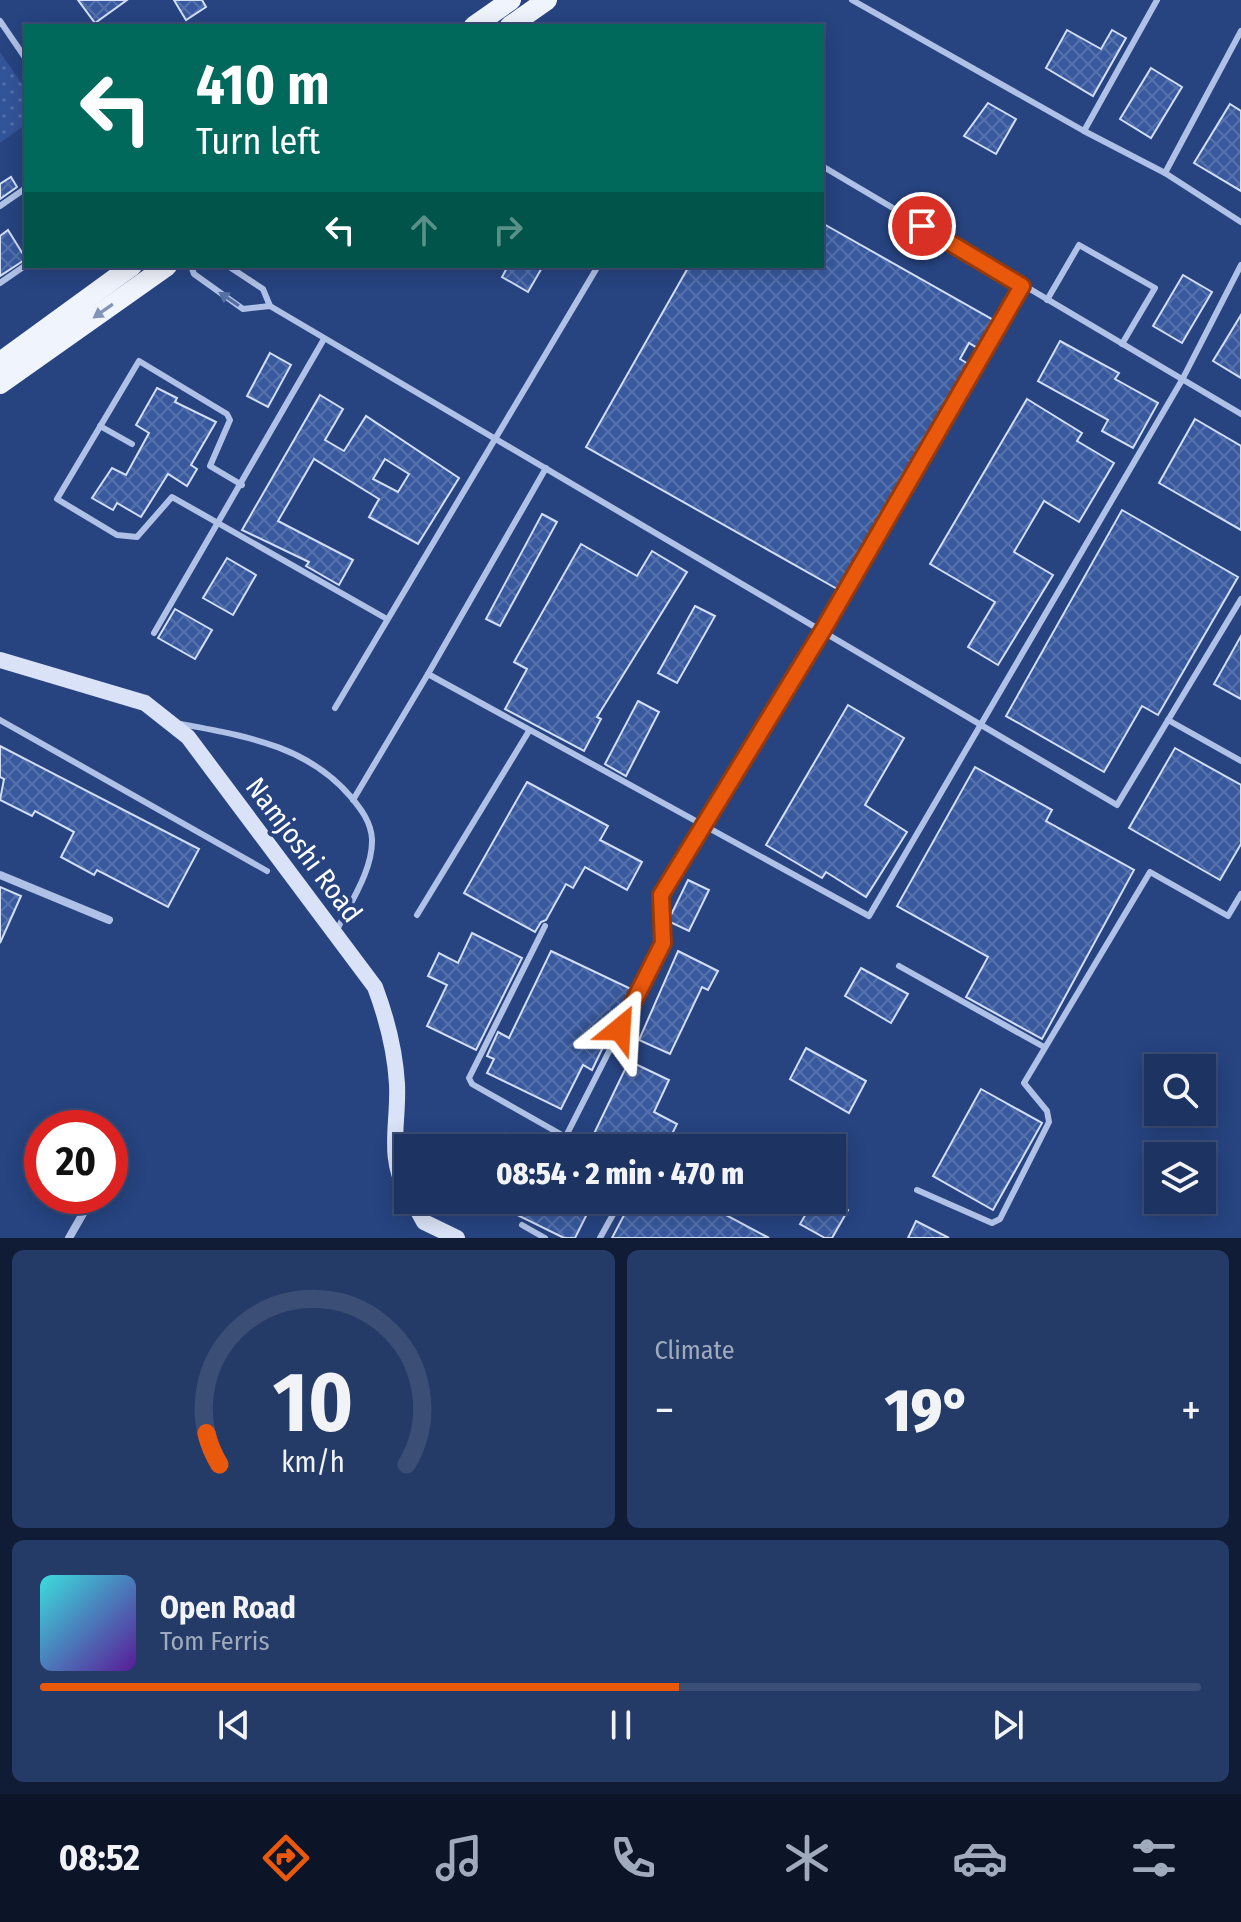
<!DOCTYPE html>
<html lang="en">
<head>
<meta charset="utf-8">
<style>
	:root { --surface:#1d3361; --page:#253b67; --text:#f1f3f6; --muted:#a0aabd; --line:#3b4e76; --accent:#ea580c }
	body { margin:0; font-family:"Fira Sans Condensed",sans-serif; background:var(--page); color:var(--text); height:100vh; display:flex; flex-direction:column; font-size:30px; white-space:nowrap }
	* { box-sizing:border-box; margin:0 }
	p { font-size:26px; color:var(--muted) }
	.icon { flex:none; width:44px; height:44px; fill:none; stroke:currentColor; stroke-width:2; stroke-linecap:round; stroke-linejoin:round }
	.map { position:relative; height:1238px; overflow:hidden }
	.panel { display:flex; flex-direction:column; gap:12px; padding:12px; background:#101c35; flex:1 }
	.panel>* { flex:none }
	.banner { position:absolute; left:24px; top:24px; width:800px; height:244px; border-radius:0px; box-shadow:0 4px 20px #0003,0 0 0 2px var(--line); background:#00695c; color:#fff; overflow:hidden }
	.tools { position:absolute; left:1144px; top:1054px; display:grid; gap:16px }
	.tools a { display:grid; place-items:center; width:72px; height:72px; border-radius:0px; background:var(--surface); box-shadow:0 4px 20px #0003,0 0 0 2px var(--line); font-size:40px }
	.speed { position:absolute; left:24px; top:1110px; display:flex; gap:16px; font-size:40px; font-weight:700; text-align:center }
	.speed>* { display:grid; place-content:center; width:104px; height:104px; border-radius:50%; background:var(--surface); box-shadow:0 4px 20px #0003,0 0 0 2px var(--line); line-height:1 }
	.speed .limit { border:12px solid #d22; background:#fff; color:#111 }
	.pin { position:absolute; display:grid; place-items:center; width:68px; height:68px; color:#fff; margin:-34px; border:4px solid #fff; border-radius:50%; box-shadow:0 2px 8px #0007 }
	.me { position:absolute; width:88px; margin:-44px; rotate:27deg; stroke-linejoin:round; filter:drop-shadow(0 0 6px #0008) }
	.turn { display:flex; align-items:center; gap:28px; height:168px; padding:0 40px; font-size:36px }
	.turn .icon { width:104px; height:104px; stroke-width:2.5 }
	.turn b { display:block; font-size:56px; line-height:68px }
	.lanes { display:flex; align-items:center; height:76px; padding:0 40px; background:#0003; justify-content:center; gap:40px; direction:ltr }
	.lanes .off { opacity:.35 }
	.big { font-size:60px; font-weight:800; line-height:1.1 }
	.panel .tile { flex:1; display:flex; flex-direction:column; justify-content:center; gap:12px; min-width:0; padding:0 28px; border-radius:12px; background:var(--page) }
	.panel .dial { align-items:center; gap:0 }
	.dial svg { height:208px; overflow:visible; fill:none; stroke:var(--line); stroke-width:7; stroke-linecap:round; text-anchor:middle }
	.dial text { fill:var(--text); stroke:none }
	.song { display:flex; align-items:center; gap:24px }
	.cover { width:96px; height:96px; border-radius:12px; background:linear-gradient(135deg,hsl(180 70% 55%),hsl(270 70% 35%)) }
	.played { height:8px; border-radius:4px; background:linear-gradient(90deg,var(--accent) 55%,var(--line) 55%) }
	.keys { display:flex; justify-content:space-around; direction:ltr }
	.heat { display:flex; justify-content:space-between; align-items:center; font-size:44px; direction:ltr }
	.panel .tiles { flex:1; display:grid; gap:12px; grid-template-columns:1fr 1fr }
	.tile:last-child { grid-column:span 2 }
	.trip { position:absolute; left:394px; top:1134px; width:452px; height:80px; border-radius:0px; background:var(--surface); box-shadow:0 4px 20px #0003,0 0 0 2px var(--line); font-weight:800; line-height:80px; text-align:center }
	.menu { display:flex; height:128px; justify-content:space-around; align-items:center; background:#0c1427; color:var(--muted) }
	.menu .icon { width:56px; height:56px }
	.menu .current { color:var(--accent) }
	.menu b { font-size:36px; color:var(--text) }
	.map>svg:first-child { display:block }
</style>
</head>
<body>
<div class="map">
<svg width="1241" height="1238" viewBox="0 0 1241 1238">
	<defs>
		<pattern id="grass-dots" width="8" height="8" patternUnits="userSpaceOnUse" patternTransform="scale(2)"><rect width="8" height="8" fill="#325499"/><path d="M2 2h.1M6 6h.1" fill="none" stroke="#516ea8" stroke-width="1.8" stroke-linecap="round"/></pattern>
		<pattern id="building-cross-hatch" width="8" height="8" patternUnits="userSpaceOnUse" patternTransform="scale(2)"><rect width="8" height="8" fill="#38599e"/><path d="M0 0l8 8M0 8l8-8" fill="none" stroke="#5672ad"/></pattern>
	</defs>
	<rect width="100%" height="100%" fill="#274481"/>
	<polygon fill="url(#grass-dots)" points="0,52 26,90 26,124 0,143"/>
	<g fill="url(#building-cross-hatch)" stroke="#d2def5" stroke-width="2" fill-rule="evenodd">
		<polygon points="78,0 127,0 95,23"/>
		<polygon points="174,0 202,0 206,7 186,20"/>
		<polygon points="1067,30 1101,49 1112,30 1126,38 1093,96 1046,68"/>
		<polygon points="1151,68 1182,87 1151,138 1120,119"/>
		<polygon points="988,103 1016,119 996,154 964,136"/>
		<polygon points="1230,104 1241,111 1241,191 1194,163"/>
		<polygon points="11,177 17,187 0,199 0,184"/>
		<polygon points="822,223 995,321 979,349 969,343 960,359 970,365 839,590 586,447 689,266 822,266"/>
		<polygon points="8,230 26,259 0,276 0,236"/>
		<polygon points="508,266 543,266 528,292 502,277"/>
		<polygon points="1183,275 1212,292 1182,343 1153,326"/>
		<polygon points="1241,315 1241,378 1213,361"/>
		<polygon points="1060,341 1119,373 1115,379 1158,403 1133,448 1102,431 1108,420 1038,381"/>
		<polygon points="270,353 291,365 268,407 247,396"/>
		<polygon points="157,388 177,398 175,402 216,422 191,465 197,469 187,486 168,474 141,517 117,503 113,510 92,498 112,468 126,475 149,433 136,425"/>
		<path d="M320,395L343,409L325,440L344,451L366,416L459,478L418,544L369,517L379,499L314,459L278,521L353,560L339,585L306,566L309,562L242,530ZM385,459L409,474L398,492L373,479Z"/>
		<polygon points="1027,399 1082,433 1077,441 1114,463 1079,522 1044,501 1014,552 1053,575 998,665 968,647 995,602 930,564"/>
		<polygon points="1195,419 1241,446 1241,530 1159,483"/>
		<polygon points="1122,510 1238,577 1158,715 1142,706 1104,772 1006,716"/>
		<polygon points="542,514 557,522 500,626 486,619"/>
		<polygon points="581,544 637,576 652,551 687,572 597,717 601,719 584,751 505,709 527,669 514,662"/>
		<polygon points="227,558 256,575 233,615 203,598"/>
		<polygon points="695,606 715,616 677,683 658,673"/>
		<polygon points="175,609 212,630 195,659 158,638"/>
		<polygon points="1241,636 1241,699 1214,684"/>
		<polygon points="638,701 659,712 626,776 605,764"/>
		<polygon points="848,705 904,738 865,805 907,832 866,897 826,872 822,878 766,845"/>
		<polygon points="0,746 199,849 168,907 97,870 94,875 61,857 74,832 35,811 32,816 0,800 4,779 0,777"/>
		<polygon points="1175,748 1241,785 1241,844 1220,880 1129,828"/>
		<polygon points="975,767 1052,810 1046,821 1134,870 1042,1039 966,997 988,957 897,906"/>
		<polygon points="527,782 608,826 600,840 642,862 627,890 585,867 573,888 566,884 546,920 541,922 535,932 464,893"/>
		<polygon points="688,880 709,890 689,931 668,921"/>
		<polygon points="0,887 21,896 0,943"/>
		<polygon points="472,933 522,958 476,1050 427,1026 447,985 428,976 439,953 458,963"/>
		<polygon points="551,951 631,989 592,1070 583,1065 561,1109 487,1073 494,1059 487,1056 498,1032 509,1038"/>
		<polygon points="678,951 718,971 708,990 702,987 670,1054 639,1040"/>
		<polygon points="861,968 908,994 891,1023 845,996"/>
		<polygon points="806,1048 866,1081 849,1113 790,1079"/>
		<polygon points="629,1061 669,1080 654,1112 677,1124 665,1148 653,1148 639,1141 636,1148 595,1148 589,1144"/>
		<polygon points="981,1089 1042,1123 993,1210 933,1176"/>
		<polygon points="506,1133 537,1148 499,1148"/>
		<polygon points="487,1200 594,1200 575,1238 564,1238"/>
		<polygon points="632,1200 698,1200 769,1238 612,1238"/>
		<polygon points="814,1200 831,1200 848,1210 832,1238 825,1238 800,1224"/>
		<polygon points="916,1221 949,1238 908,1238"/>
	</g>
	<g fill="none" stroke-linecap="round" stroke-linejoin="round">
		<g stroke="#afc1e6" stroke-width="6">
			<polyline points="852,0 1084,131 1157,0"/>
			<polyline points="0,21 26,59"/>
			<polyline points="1084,131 1165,173 1241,222"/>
			<polyline points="822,166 1241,414"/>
			<polyline points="1165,173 1241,31"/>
			<polyline points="0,206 26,188"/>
			<polyline points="191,266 194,274 243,309 270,306 1117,805 1241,599"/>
			<polyline points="228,266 263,289 270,306"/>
			<polyline points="0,283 26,265"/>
			<polyline points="1047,300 1079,245 1155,288 1122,344"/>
			<polyline points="100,426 132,444"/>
			<polyline points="546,468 428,674 869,916 1182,380 1241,265"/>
			<polyline points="242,485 210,466 230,420 227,414 139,361 57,499 117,535 137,537 172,497 387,619"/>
			<polyline points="154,633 324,339"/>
			<polyline points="335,708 598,266"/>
			<polyline points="0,720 267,871"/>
			<polyline points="1168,720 1241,761"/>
			<path d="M181,724C244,736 307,745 351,797C361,809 371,822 372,839C373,870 350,903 337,930"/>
			<polyline points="353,800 428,674"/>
			<polyline points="417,915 529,731"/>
			<polyline points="545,926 469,1078 472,1084 585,1148"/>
			<polyline points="899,966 1044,1047"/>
			<path d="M566,1136L661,949C667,930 656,914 661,895L823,630L1022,286"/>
			<polyline points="917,1190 992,1223 1000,1219 1049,1122 1047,1111 1024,1083 1150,872 1228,916 1241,894"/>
			<polyline points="522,1225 545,1238"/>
			<polyline points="600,1238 621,1200"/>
		</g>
		<g stroke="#afc1e6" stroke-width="8">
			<polyline points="0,875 109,920"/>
			<polyline points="69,1238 93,1196"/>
		</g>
		<g stroke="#d9e2f6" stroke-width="16">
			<path d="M0,660L145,703L188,737L375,987C387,1019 395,1049 397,1084C399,1124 386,1157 408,1194"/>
			<polyline points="412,1200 424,1222 457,1238"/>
		</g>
		<g stroke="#f0f4fd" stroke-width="20">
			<polyline points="474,26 511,0"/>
			<polyline points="510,26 547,0"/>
			<polyline points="0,362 132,266"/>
			<polyline points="0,384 167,266"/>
		</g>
	</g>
	<defs><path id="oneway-solid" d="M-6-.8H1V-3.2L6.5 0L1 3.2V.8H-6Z" transform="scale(2)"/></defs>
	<use fill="#5770a4" href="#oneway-solid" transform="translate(229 299) rotate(-146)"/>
	<use fill="#8193b9" href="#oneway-solid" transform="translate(103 311) rotate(145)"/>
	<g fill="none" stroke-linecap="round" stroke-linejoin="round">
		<g stroke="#983908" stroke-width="20">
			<polyline id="route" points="620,1029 663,943 661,895 823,630 1022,286 922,226"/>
		</g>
		<use href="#route" stroke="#ea580c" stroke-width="14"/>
	</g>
	<g text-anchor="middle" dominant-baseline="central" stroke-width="8" stroke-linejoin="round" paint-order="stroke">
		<g font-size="28" fill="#fff" stroke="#274481">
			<text transform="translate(304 850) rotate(53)">Namjoshi Road</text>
		</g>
	</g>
</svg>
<div class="tools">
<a><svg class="icon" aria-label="search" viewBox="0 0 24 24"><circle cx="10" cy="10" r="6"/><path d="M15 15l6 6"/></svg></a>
<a><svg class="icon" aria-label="layers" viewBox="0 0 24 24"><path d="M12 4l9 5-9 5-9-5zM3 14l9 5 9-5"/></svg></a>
</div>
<div class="speed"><div class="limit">20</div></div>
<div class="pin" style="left:922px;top:226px;background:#d93025"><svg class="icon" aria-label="arrive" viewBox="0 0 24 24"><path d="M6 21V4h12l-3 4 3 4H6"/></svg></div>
<svg class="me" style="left:620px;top:1029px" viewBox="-20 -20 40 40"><path d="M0-17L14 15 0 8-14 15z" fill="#ea580c" stroke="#fff" stroke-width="4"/></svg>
<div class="trip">08:54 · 2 min · 470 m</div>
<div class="banner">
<div class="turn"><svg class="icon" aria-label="left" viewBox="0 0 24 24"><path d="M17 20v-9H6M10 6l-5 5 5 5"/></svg><div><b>410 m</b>Turn left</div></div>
<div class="lanes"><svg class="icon" aria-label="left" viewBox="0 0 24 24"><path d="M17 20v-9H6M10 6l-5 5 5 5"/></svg><svg class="icon off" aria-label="ahead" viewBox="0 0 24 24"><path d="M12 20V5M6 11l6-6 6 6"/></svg><svg class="icon off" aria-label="right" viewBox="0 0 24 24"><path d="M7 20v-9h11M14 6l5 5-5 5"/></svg></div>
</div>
</div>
<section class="panel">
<div class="tiles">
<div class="tile dial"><svg viewBox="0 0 100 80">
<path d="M14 69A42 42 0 1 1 86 69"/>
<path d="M14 69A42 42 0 0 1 9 57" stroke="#ea580c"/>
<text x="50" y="56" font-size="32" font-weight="700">10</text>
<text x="50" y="72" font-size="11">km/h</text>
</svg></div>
<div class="tile"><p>Climate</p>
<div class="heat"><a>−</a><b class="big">19°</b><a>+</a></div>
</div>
<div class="tile">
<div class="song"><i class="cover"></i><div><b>Open Road</b><p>Tom Ferris</p></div></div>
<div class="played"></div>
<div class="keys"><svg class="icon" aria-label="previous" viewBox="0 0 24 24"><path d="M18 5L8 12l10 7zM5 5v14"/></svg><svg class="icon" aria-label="pause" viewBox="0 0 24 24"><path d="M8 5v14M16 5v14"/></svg><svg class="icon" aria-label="next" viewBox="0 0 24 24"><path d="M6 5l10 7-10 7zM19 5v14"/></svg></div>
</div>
</div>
</section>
<nav class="menu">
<b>08:52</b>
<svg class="icon current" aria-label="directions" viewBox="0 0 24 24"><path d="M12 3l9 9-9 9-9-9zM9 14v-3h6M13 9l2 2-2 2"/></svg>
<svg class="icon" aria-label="music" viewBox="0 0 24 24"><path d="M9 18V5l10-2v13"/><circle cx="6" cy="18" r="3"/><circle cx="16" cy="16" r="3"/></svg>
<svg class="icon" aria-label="phone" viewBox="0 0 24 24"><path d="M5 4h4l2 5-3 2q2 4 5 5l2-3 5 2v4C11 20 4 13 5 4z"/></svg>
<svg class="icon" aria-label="climate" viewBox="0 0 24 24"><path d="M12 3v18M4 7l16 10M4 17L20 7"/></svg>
<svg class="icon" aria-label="car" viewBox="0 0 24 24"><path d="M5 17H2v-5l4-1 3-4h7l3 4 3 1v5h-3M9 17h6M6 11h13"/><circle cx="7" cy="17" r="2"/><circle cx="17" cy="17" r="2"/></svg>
<svg class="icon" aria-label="filters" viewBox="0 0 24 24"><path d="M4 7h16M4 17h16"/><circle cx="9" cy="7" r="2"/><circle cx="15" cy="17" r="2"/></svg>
</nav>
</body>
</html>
